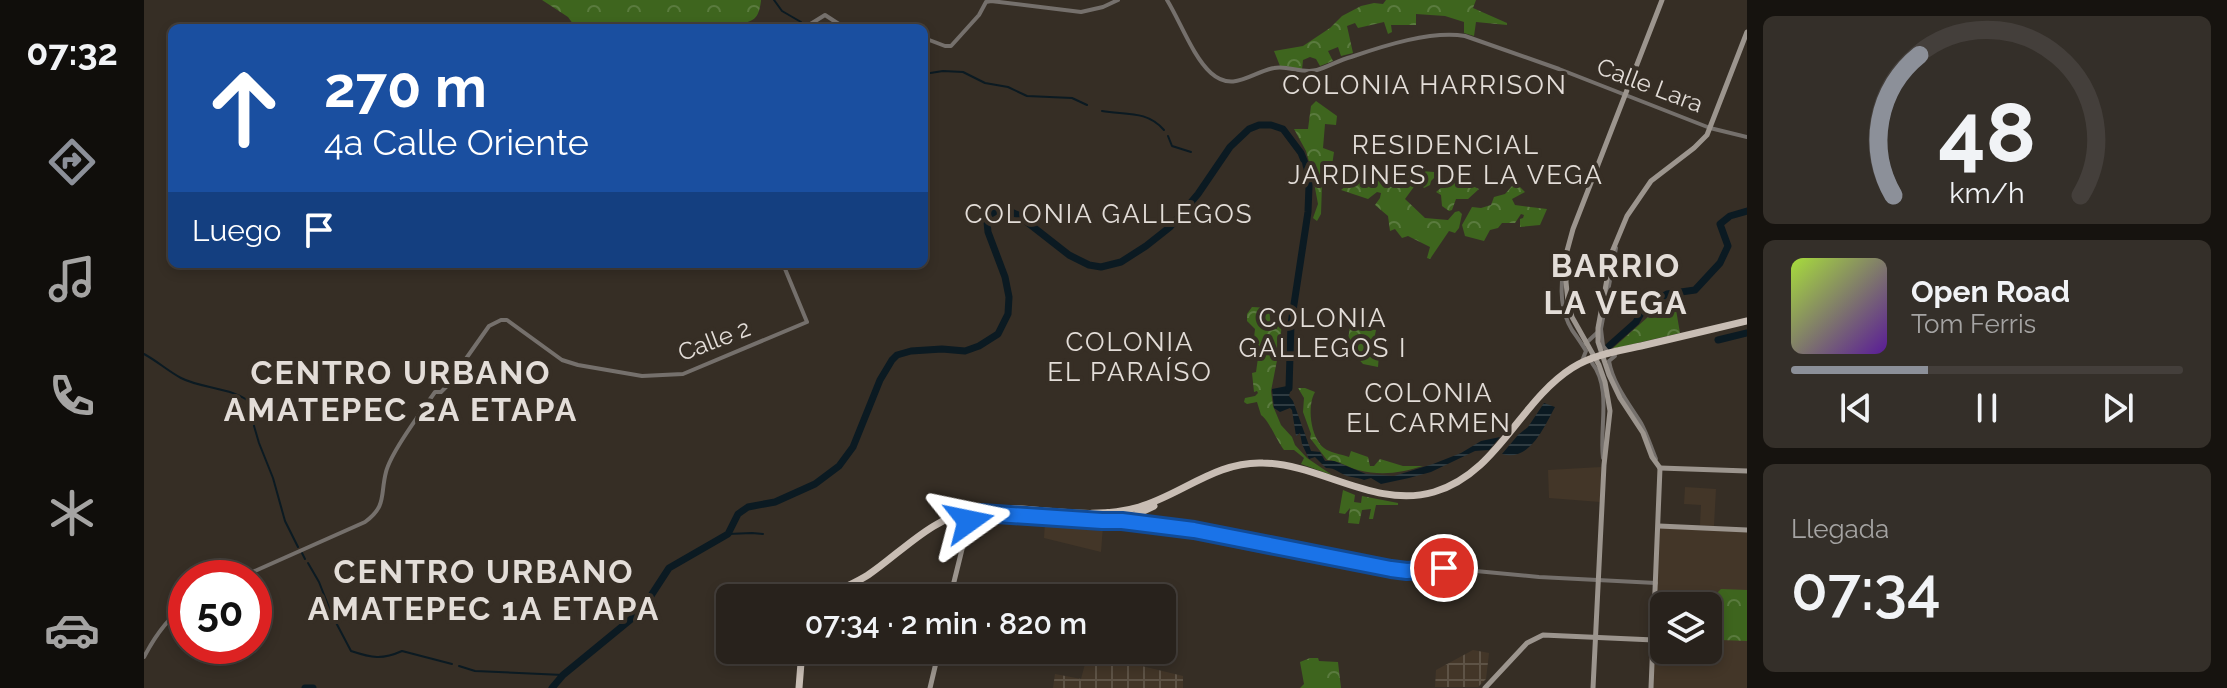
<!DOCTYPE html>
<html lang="es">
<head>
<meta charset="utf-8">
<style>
	:root { --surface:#28221c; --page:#342f29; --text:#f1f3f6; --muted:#a5a4a3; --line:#443f3b; --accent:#8c9099 }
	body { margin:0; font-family:Raleway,sans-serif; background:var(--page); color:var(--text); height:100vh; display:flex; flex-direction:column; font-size:30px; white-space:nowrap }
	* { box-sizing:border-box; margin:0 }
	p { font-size:26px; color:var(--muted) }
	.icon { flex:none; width:44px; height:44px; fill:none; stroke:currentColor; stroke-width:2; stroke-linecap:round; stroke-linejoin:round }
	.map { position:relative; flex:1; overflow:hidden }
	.drawer { display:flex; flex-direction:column; gap:16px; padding:16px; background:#16130f; width:480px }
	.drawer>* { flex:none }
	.guide { position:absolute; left:24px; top:24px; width:760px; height:244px; border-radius:12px; box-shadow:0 4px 12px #0003,0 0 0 2px var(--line); background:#1a4fa0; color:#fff; overflow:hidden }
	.controls { position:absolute; left:1506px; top:592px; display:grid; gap:16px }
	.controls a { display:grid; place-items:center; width:72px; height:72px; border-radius:12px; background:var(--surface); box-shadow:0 4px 12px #0003,0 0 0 2px var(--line); font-size:40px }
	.speed { position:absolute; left:24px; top:560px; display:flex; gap:16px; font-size:40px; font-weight:700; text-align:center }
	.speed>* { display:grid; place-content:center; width:104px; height:104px; border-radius:50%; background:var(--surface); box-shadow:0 4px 12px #0003,0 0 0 2px var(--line); line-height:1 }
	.speed .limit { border:12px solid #d22; background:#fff; color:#111 }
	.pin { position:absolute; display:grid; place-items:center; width:68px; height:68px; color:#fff; margin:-34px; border:4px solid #fff; border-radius:50%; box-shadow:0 2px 8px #0007 }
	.me { position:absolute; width:88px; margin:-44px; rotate:78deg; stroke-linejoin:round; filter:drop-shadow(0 0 6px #0008) }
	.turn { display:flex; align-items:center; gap:28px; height:168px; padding:0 24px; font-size:36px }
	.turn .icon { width:104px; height:104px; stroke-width:2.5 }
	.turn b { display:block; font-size:56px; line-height:68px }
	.then { display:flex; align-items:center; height:76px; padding:0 24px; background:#0003; gap:16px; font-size:30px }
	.big { font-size:60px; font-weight:600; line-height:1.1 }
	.drawer .tile { flex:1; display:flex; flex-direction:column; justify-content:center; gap:12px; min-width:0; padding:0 28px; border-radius:12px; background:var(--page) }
	.drawer .dial { align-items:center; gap:0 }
	.dial svg { height:208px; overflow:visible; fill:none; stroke:var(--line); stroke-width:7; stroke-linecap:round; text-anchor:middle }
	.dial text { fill:var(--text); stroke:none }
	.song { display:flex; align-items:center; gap:24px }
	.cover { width:96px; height:96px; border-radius:12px; background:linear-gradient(135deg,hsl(80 70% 55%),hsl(270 70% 35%)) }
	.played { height:8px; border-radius:4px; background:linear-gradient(90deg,var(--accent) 35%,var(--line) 35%) }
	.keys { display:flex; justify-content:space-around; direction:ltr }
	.trip { position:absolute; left:572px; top:584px; width:460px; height:80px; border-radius:12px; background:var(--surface); box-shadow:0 4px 12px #0003,0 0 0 2px var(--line); font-weight:600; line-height:80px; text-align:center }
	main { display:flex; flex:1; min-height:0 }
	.dock { display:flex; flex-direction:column; width:144px; justify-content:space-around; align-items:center; background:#100e0b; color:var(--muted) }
	.dock .icon { width:56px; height:56px }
	.dock .active { color:var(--accent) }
	.dock b { font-size:36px; color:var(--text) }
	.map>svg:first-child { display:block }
</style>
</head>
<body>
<main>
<nav class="dock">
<b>07:32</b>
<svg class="icon active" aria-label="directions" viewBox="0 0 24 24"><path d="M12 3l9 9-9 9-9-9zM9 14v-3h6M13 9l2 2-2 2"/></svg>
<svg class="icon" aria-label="music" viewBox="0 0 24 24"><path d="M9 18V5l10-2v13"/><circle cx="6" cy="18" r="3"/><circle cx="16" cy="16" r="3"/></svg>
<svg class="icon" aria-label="phone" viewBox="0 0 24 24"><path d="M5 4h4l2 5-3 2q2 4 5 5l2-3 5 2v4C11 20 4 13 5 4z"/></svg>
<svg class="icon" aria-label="climate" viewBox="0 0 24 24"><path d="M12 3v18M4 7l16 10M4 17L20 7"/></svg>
<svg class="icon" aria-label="car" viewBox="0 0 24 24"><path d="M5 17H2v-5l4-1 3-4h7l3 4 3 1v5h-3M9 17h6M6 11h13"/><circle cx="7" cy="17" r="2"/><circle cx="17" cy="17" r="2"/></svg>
</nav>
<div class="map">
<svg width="1603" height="688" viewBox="0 0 1603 688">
	<defs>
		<pattern id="industrial-grid" width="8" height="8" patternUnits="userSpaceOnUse" patternTransform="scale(2)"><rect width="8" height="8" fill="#433628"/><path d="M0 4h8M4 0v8" fill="none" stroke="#5e5346"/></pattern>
		<pattern id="forest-crowns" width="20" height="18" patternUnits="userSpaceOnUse" patternTransform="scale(2)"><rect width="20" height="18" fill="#3e651e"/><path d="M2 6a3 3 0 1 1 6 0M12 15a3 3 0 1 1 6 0" fill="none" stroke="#5a7b3e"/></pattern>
		<pattern id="water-rules" width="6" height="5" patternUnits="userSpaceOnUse" patternTransform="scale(2)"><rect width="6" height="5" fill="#0b1a22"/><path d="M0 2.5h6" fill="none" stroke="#2e3b41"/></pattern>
	</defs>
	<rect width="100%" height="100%" fill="#362e25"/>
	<g fill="#433628" fill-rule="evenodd">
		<polygon points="1457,467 1456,502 1405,498 1404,470"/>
		<polygon points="1541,487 1572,489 1570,526 1556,525 1557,505 1540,504"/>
		<polygon points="901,522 959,526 957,552 900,538"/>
		<path d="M1515,526L1603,530V688H1508ZM1520,606H1564V650H1520Z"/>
	</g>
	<g fill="url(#industrial-grid)">
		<polygon points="1329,650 1345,653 1342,679 1334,687 1291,687 1292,670"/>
		<polygon points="944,653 1039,676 1039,688 909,688 911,674 937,679"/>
	</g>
	<g fill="url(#forest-crowns)">
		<path d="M398,0H617V1C614,24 607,19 589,28H432L424,17Z"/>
		<polygon points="1242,0 1332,0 1329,8 1363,23 1363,25 1332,22 1330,36 1320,33 1320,22 1301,16 1272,14 1272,25 1247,25 1248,32 1244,34 1240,22 1214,28 1211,23 1203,26 1209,53 1197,56 1194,47 1184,51 1189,61 1176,66 1172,59 1166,57 1159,60 1158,70 1136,66 1130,51 1159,46 1186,28 1198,16 1217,6 1230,3 1239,4"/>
		<polygon points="1172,101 1193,116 1192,125 1181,124 1179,148 1190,152 1186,179 1175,178 1175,184 1178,185 1177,214 1173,221 1169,218 1174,204 1168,172 1162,151 1150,129 1164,129 1167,106"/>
		<polygon points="1264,170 1290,172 1290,178 1287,181 1286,185 1280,188 1276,184 1272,184 1261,199 1281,218 1304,220 1311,212 1315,211 1318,214 1315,228 1311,233 1305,231 1286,259 1283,258 1286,247 1264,236 1258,238 1251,229 1246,231 1244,216 1231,205 1236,198 1237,193 1233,192 1224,199 1197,190 1210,179 1229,185 1233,174 1238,174 1238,172 1244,171 1244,179 1263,180"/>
		<polygon points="1305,176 1335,189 1324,199 1312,199 1308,210 1305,211 1298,206 1297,195 1292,192 1298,187 1307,186"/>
		<polygon points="1368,186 1375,186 1381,192 1368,199 1371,205 1403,209 1396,225 1376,227 1376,219 1379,218 1380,215 1377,214 1371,223 1358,223 1354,228 1346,230 1340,241 1321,236 1318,225 1328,207 1337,208 1347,205 1350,197 1361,194"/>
		<polygon points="1531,304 1536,333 1468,349 1514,308"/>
		<path d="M1108,307L1125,308L1127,327L1133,329L1137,308H1139L1136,345L1127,391L1129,406L1137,425L1148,437L1151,445L1163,458L1188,475L1157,464L1160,458L1150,450H1140C1133,441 1124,419 1117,415L1113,402L1103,404L1100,402L1101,398L1111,396L1114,393L1113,391L1110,392L1108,373L1112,372L1114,358L1106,349L1109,347L1111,329L1103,321V314Z"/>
		<path d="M1206,327L1232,330L1228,350L1235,354L1234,367L1219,364C1206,349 1202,347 1206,327Z"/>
		<path d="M1154,388H1161L1171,392C1163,405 1166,437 1180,448C1186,453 1197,454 1205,457L1207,451L1224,457L1226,466H1230L1236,459L1259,466H1279C1256,473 1238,476 1214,470C1203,467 1194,460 1183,460L1166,438L1167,434L1159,412L1160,398Z"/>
		<polygon points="1199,490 1211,495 1210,502 1217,503 1218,496 1254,503 1254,505 1232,505 1229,519 1225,519 1227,509 1218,510 1215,524 1204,523 1206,508 1201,514 1195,513"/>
		<polygon points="1577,589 1603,590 1603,641 1577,640 1571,636 1571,595"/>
		<polygon points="1166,658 1174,658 1175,661 1194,662 1197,688 1156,688 1160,684 1156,662"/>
	</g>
	<g fill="url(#water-rules)">
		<path d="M1145,381L1148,390L1146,392L1145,396L1149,401L1167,451L1176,452L1181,461H1190L1222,474L1250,476L1289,464L1317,453L1337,441L1356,437L1345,450L1331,451L1287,472L1265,478L1237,484L1227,478L1220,480C1213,477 1210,478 1203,476C1195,473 1192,468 1182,468L1171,457L1165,459L1158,444L1156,433L1152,436L1148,410L1146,408L1136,412L1130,408L1128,389L1143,386Z"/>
		<path d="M1400,403L1411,407C1400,427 1386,462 1358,454L1374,435L1384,427Z"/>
	</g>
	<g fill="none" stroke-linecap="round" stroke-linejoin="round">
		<g stroke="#0b1a22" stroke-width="2">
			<polyline points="630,0 638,11 657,22"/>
			<polyline points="780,74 799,71 819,72 841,83 864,87 883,96 928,98 943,105"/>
			<path d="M958,111C981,115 1003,110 1020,130"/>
			<polyline points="1024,136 1028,146 1047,152"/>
			<path d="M0,354C13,361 24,371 37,378C58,389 90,387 108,404L110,426L115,443L129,478L141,521L154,547"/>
			<polyline points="584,534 608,533 619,534"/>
			<polyline points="158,553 161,559"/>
			<path d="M164,563L175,582L188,615L207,651C228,658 238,660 258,651L308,664"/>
			<polyline points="315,666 331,671 419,675"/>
		</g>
		<g stroke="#0b1a22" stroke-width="7">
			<polyline points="1574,340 1603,333"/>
			<polyline points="1465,346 1492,322 1500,308 1523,294 1551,290 1576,263 1584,246 1576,224 1586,216 1603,211"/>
			<polyline points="161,688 169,688"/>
			<polyline points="408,688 419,675 497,611 525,568 584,534 594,514 604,507 631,502 671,484 695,466 709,447 736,380 748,360 753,355 767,351 798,349 821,351 835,346 854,334 864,314 865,297 861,277 844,232 843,222 847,214 854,210 863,210 874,215 925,255 945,265 957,267 977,262 1002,246 1026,227 1054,194 1086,147 1105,129 1115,125 1127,125 1139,129 1157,153 1163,168 1165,186 1164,212 1147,324 1145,388"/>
		</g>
		<g stroke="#75706c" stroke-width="4">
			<path d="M1023,0C1036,21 1049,57 1067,73C1089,93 1108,72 1130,68C1144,65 1158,74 1173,70C1184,67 1195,60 1207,57C1239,46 1288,30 1321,36L1415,69L1566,128L1603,137"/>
			<polyline points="660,28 681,15 701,28"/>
			<polyline points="780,38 801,46 807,46 835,15 842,2 847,1 937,12 959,7 974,0"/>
			<path d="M1421,261C1416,284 1415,309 1428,330C1433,337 1438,344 1442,351L1438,361"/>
			<polyline points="1441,344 1455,331"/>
			<polyline points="1464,352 1459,346 1457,329 1472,248"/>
			<path d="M1471,356L1465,361C1469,384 1485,404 1497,423C1503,434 1507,447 1512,459"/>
			<path d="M1448,363C1468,388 1455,429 1459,458"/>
			<polyline points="980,521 1050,530 1247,569 1263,571 1300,568 1395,577 1512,583"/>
			<path d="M95,578L221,522C243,506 236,495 242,472C247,452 278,411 291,392H297L302,387L345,326L357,320H363L418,360L434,365L498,376L539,374L663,322L639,264"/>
			<path d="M0,657C10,638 24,617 42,606"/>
		</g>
		<g stroke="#9c958e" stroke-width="5">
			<polyline points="1516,468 1508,457 1499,433 1476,398 1465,375 1454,342 1454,328 1468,252 1483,216 1507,181 1550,148 1563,135 1603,32"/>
			<polyline points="1516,468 1603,471"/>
			<polyline points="1515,526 1603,530"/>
			<polyline points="806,598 824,525 824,513"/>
			<polyline points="786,688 795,650"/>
			<polyline points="1341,688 1383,643 1399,635 1510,640"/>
			<polyline points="1449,688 1460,465 1466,411 1461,382 1455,365 1428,317 1424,302 1422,282 1423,251 1429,229 1518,0"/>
			<polyline points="1507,688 1516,468"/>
		</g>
		<g stroke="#c8bdb4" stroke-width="7">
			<polyline points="934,519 978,521 1010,506"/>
			<path d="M681,598C695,589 710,584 724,575C758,552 789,516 832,510C886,503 940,523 995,507C1037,495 1072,461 1119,463C1177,464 1231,509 1290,492C1354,473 1375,402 1428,368C1448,355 1474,351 1497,346C1532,338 1568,329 1603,321"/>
			<polyline points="655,688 658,650"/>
		</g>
	</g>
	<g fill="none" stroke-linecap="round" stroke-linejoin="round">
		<g stroke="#114b97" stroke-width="20">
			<polyline id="route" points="825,521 824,515 838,513 958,521 978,521 1050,530 1247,569 1263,571 1300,568"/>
		</g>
		<use href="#route" stroke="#1a73e8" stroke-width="14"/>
	</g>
	<g text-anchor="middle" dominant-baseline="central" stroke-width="8" stroke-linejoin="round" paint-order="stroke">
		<g font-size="24" fill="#e3ddd8" stroke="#362e25">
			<text transform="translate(1506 85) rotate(21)">Calle Lara</text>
			<text transform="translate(570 340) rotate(-21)">Calle 2</text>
		</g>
		<g font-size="26" letter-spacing="2" fill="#e3ddd8" stroke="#362e25">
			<text x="1281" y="85">COLONIA HARRISON</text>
			<text x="1302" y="145">RESIDENCIAL<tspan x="1302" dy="30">JARDINES DE LA VEGA</tspan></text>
			<text x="965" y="214">COLONIA GALLEGOS</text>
			<text x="1179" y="318">COLONIA<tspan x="1179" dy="30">GALLEGOS I</tspan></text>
			<text x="986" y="342">COLONIA<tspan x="986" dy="30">EL PARAÍSO</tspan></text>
			<text x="1285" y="393">COLONIA<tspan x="1285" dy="30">EL CARMEN</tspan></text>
		</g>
		<g font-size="32" font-weight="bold" letter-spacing="2" fill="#e3ddd8" stroke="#362e25">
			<text x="1472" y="265">BARRIO<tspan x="1472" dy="37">LA VEGA</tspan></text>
			<text x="257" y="372">CENTRO URBANO<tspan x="257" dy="37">AMATEPEC 2A ETAPA</tspan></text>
			<text x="340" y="571">CENTRO URBANO<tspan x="340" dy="37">AMATEPEC 1A ETAPA</tspan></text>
		</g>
	</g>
</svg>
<div class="controls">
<a><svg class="icon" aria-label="layers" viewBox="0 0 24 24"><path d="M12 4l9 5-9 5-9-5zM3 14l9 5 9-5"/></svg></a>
</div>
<div class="speed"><div class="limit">50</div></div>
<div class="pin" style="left:1300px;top:568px;background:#d93025"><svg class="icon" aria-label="arrive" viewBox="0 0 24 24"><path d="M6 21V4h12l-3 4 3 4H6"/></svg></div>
<svg class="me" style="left:825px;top:521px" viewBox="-20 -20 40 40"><path d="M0-17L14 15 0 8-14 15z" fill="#1a73e8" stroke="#fff" stroke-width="4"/></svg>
<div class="trip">07:34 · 2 min · 820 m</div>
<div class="guide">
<div class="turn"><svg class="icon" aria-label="ahead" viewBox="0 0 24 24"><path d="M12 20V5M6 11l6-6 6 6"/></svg><div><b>270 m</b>4a Calle Oriente</div></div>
<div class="then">Luego<svg class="icon" aria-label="arrive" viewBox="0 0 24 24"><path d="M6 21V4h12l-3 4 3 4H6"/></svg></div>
</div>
</div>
<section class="drawer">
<div class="tile dial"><svg viewBox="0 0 100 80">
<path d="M14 69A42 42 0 1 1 86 69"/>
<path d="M14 69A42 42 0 0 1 24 15" stroke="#8c9099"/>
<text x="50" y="56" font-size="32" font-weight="700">48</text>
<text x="50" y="72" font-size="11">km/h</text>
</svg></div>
<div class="tile">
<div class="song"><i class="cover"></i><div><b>Open Road</b><p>Tom Ferris</p></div></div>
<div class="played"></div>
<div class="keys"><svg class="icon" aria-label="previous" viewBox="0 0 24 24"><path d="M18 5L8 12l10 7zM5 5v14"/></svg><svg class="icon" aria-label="pause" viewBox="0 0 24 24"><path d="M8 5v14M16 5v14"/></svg><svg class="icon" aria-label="next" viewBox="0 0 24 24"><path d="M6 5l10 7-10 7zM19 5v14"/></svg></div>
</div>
<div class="tile"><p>Llegada</p><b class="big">07:34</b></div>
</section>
</main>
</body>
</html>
